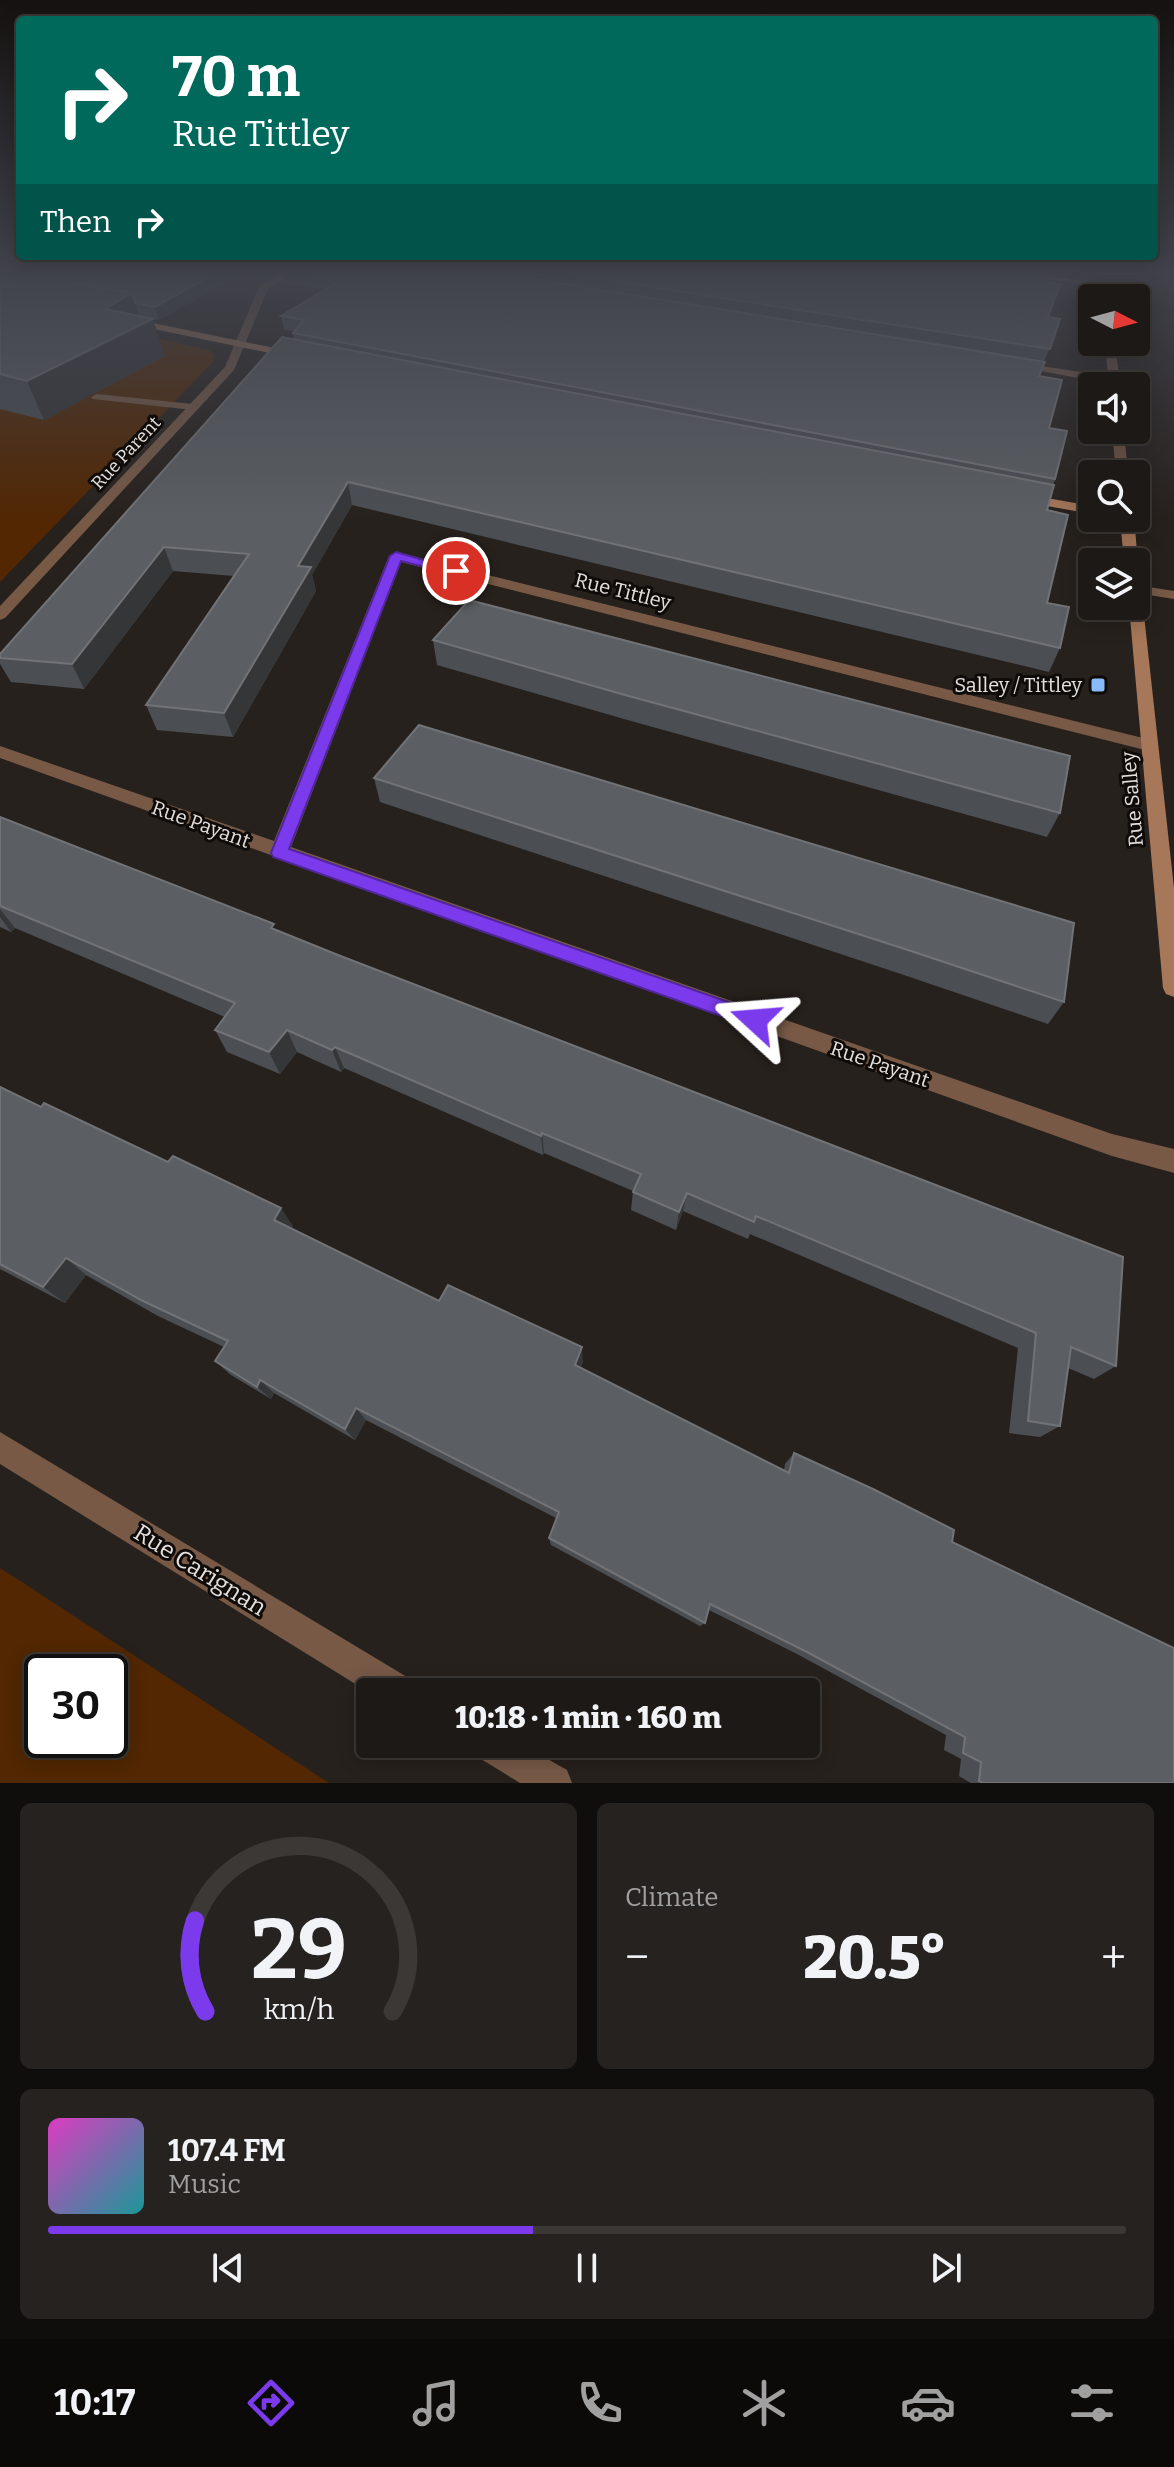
<!DOCTYPE html>
<html lang="en">
<head>
<meta charset="utf-8">
<style>
	:root { --surface:#1d1916; --page:#25221f; --text:#f1f3f6; --muted:#a0a0a1; --line:#3b3835; --accent:#7c3aed }
	body { margin:0; font-family:Bitter,serif; background:var(--page); color:var(--text); height:100vh; display:flex; flex-direction:column; font-size:30px; white-space:nowrap }
	* { box-sizing:border-box; margin:0 }
	p { font-size:26px; color:var(--muted) }
	.icon { flex:none; width:44px; height:44px; fill:none; stroke:currentColor; stroke-width:2; stroke-linecap:round; stroke-linejoin:round }
	.map { position:relative; height:1783px; overflow:hidden }
	.side { display:flex; flex-direction:column; gap:20px; padding:20px; background:#100e0c; flex:1 }
	.side>* { flex:none }
	.banner { position:absolute; left:16px; top:16px; width:1142px; height:244px; border-radius:8px; box-shadow:0 4px 20px #0003,0 0 0 2px var(--line); background:#00695c; color:#fff; overflow:hidden }
	.needle { width:52px; rotate:96deg }
	.buttons { position:absolute; left:1078px; top:284px; display:grid; gap:16px }
	.buttons a { display:grid; place-items:center; width:72px; height:72px; border-radius:8px; background:var(--surface); box-shadow:0 4px 20px #0003,0 0 0 2px var(--line); font-size:40px }
	.speed { position:absolute; left:24px; top:1654px; display:flex; gap:16px; font-size:40px; font-weight:700; text-align:center }
	.speed>* { display:grid; place-content:center; width:104px; height:104px; border-radius:50%; background:var(--surface); box-shadow:0 4px 20px #0003,0 0 0 2px var(--line); line-height:1 }
	.speed .limit { border:4px solid #111; border-radius:12px; background:#fff; color:#111 }
	.pin { position:absolute; display:grid; place-items:center; width:68px; height:68px; color:#fff; margin:-34px; border:4px solid #fff; border-radius:50%; box-shadow:0 2px 8px #0007 }
	.me { position:absolute; width:88px; margin:-44px; rotate:289deg; stroke-linejoin:round; filter:drop-shadow(0 0 6px #0008) }
	.turn { display:flex; align-items:center; gap:28px; height:168px; padding:0 24px; font-size:36px }
	.turn .icon { width:104px; height:104px; stroke-width:2.5 }
	.turn b { display:block; font-size:56px; line-height:68px }
	.then { display:flex; align-items:center; height:76px; padding:0 24px; background:#0003; gap:16px; font-size:30px }
	.big { font-size:60px; font-weight:800; line-height:1.1 }
	.side .tile { flex:1; display:flex; flex-direction:column; justify-content:center; gap:12px; min-width:0; padding:0 28px; border-radius:12px; background:var(--page) }
	.side .dial { align-items:center; gap:0 }
	.dial svg { height:208px; overflow:visible; fill:none; stroke:var(--line); stroke-width:7; stroke-linecap:round; text-anchor:middle }
	.dial text { fill:var(--text); stroke:none }
	.song { display:flex; align-items:center; gap:24px }
	.cover { width:96px; height:96px; border-radius:12px; background:linear-gradient(135deg,hsl(310 70% 55%),hsl(180 70% 35%)) }
	.played { height:8px; border-radius:4px; background:linear-gradient(90deg,var(--accent) 45%,var(--line) 45%) }
	.keys { display:flex; justify-content:space-around; direction:ltr }
	.heat { display:flex; justify-content:space-between; align-items:center; font-size:44px; direction:ltr }
	.side .tiles { flex:1; display:grid; gap:20px; grid-template-columns:1fr 1fr }
	.tile:last-child { grid-column:span 2 }
	.trip { position:absolute; left:356px; top:1678px; width:464px; height:80px; border-radius:8px; background:var(--surface); box-shadow:0 4px 20px #0003,0 0 0 2px var(--line); font-weight:800; line-height:80px; text-align:center }
	.tab-bar { display:flex; height:128px; justify-content:space-around; align-items:center; background:#0c0a09; color:var(--muted) }
	.tab-bar .icon { width:56px; height:56px }
	.tab-bar .active { color:var(--accent) }
	.tab-bar b { font-size:36px; color:var(--text) }
	.map>svg:first-child { display:block }
</style>
</head>
<body>
<div class="map">
<svg width="1174" height="1783" viewBox="0 0 1174 1783">
	<rect width="100%" height="100%" fill="#27211d"/>
	<g fill="#522702" fill-rule="evenodd">
		<polygon points="0,306 197,347 209,350 215,356 212,363 0,582"/>
		<path d="M0,1568L22,1582L329,1783H0ZM42,1672H110V1740H42Z"/>
	</g>
	<g fill="none" stroke-linecap="round" stroke-linejoin="round">
		<g fill="#775946" fill-rule="evenodd">
			<polygon points="97,394 193,404 199,407 193,410 93,399 91,397"/>
			<polygon points="1136,585 1174,591 1174,599 1136,593"/>
		</g>
		<g fill="#775946" fill-rule="evenodd">
			<polygon points="284,271 296,271 268,289 234,370 5,618 0,620 0,606 225,367 259,287"/>
			<polygon points="993,271 1019,271 1110,285 1105,288"/>
			<polygon points="1105,342 1115,342 1120,386 1010,365 1015,362 1108,376"/>
			<polygon points="1112,430 1124,430 1128,474 1116,474"/>
			<polygon points="396,552 1155,741 1158,745 1155,749 1149,751 401,562 291,847 1112,1134 1174,1149 1174,1173 1112,1156 0,758 0,746 274,841 389,556"/>
			<polygon points="0,1432 412,1680 417,1692 370,1693 0,1464"/>
			<polygon points="471,1744 521,1744 567,1770 572,1783 520,1783 476,1756"/>
		</g>
		<g fill="#a67758" fill-rule="evenodd">
			<polygon points="129,318 294,352 299,355 294,358 125,323 124,321"/>
			<polygon points="1024,494 1092,506 1092,514 1019,501 1019,495"/>
			<polygon points="1120,518 1134,518 1138,562 1136,565 1136,562 1124,562"/>
			<polygon points="1136,602 1143,606 1174,888 1174,997 1166,994 1163,988 1129,606 1136,606"/>
		</g>
	</g>
	<g fill="#4b4f54">
		<polygon points="0,271 32,271 26,274 37,275 36,271 278,271 265,279 239,275 159,320 141,317 165,356 44,420 0,409"/>
		<polygon points="281,271 1049,271 1045,282 1048,317 1060,319 1039,376 1049,428 1055,479 1047,510 1047,603 1060,648 1049,672 352,505 312,575 316,591 233,737 157,730 146,705 234,576 173,571 84,689 11,682 0,664 0,654 294,339 293,333 294,331 284,330 281,316 325,290 284,283"/>
		<polygon points="1171,271 1174,271 1174,283"/>
		<polygon points="433,640 1060,813 1047,837 624,719 437,665"/>
		<polygon points="419,725 1064,1002 1048,1024 898,973 380,802 374,778"/>
		<polygon points="0,817 277,930 1116,1366 1094,1379 1068,1368 1060,1426 1040,1437 1009,1433 1018,1348 750,1234 748,1239 683,1211 676,1230 631,1210 633,1191 544,1153 543,1155 344,1068 341,1072 297,1052 280,1074 227,1052 215,1030 225,1017 15,928 11,932 0,927"/>
		<polygon points="0,1087 293,1226 291,1229 439,1301 583,1362 580,1368 784,1470 785,1464 794,1453 952,1542 1174,1783 971,1783 959,1776 961,1759 944,1750 946,1735 797,1654 709,1610 705,1623 700,1626 551,1545 549,1538 556,1518 366,1420 355,1440 274,1393 271,1399 231,1375 215,1361 224,1347 158,1316 86,1275 65,1303 0,1269"/>
	</g>
	<g fill="#353638">
		<polygon points="220,271 238,271 239,275 159,320 155,307"/>
		<polygon points="263,271 278,271 265,279"/>
		<polygon points="132,293 142,325 153,319 165,356 44,420 27,381 105,309"/>
		<polygon points="348,482 352,505 312,575 316,591 233,737 224,713 298,566"/>
		<polygon points="164,547 173,571 84,689 72,664"/>
		<polygon points="0,909 15,928 11,932 0,917"/>
		<polygon points="287,1030 297,1052 280,1074 269,1052"/>
		<polygon points="335,1047 344,1068 341,1072 332,1050"/>
		<polygon points="542,1133 544,1153 543,1155 541,1136"/>
		<polygon points="687,1193 683,1211 676,1230 679,1212"/>
		<polygon points="281,1208 293,1226 285,1238 274,1220"/>
		<polygon points="66,1258 86,1275 65,1303 43,1287"/>
		<polygon points="582,1347 583,1362 576,1379 575,1365"/>
		<polygon points="260,1380 274,1393 271,1399 257,1387"/>
		<polygon points="356,1408 366,1420 355,1440 345,1429"/>
	</g>
	<g fill="#5b5f63" stroke="#717376" stroke-width="2">
		<polygon points="0,271 12,271 132,293 105,309 153,319 27,381 0,374"/>
		<polygon points="48,271 220,271 155,307 135,303 132,293 37,276"/>
		<polygon points="289,271 485,271 1045,362 1039,376 1062,380 1049,428 1067,431 1055,479 293,333 304,320 281,316 341,280"/>
		<polygon points="548,271 1048,271 1044,282 1060,284 1048,317 1060,319 1050,349"/>
		<polygon points="282,337 1054,485 1047,510 1068,515 1047,603 1069,607 1060,648 348,482 298,566 311,567 224,713 146,705 249,554 164,547 72,664 0,658 0,654"/>
		<polygon points="469,600 1070,756 1060,813 625,695 433,640"/>
		<polygon points="419,725 1074,923 1064,1002 908,950 374,778"/>
		<polygon points="0,817 274,924 271,928 338,955 1123,1257 1116,1366 1071,1347 1060,1426 1028,1421 1036,1333 756,1216 754,1222 687,1193 679,1212 633,1192 641,1174 542,1133 541,1136 335,1047 332,1050 287,1030 269,1052 215,1030 235,1003 0,906"/>
		<polygon points="0,1087 41,1107 44,1103 168,1162 173,1156 281,1208 274,1220 439,1301 448,1285 582,1347 575,1365 789,1473 794,1453 873,1489 954,1530 952,1542 1174,1648 1174,1783 983,1783 979,1781 981,1762 963,1753 965,1737 807,1652 710,1604 705,1623 549,1538 559,1512 356,1408 345,1429 260,1380 257,1387 215,1361 228,1341 141,1300 66,1258 43,1287 0,1264"/>
	</g>
	<linearGradient id="sky" x2="0" y2="1"><stop stop-color="#151210"/><stop offset="0.52" stop-color="#41434c"/><stop offset="1" stop-color="#41434c" stop-opacity="0"/></linearGradient>
	<rect width="1174" height="521" fill="url(#sky)"/>
	<polygon fill="#7c3aed" stroke="#51269a" stroke-width="2" points="396,552 462,571 456,575 401,561 289,849 763,1014 766,1020 763,1026 755,1028 273,857 271,853 390,556"/>
	<rect fill="#89bafc" stroke="#0e0b09" stroke-width="3" x="1090" y="677" width="16" height="16" rx="4"/>
	<g text-anchor="middle" dominant-baseline="central" stroke-width="6" stroke-linejoin="round" paint-order="stroke">
		<g font-size="18" fill="#e5e0de" stroke="#0e0b09">
			<text transform="translate(126 453) rotate(-47)">Rue Parent</text>
		</g>
		<g font-size="20" fill="#e5e0de" stroke="#0e0b09">
			<text transform="translate(623 591) rotate(14)">Rue Tittley</text>
			<text transform="translate(1132 799) rotate(-95)">Rue Salley</text>
			<text transform="translate(201 824) rotate(20)">Rue Payant</text>
			<text transform="translate(880 1064) rotate(19)">Rue Payant</text>
		</g>
		<g font-size="20" fill="#e5e0de" stroke="#0e0b09" text-anchor="end">
			<text x="1082" y="685">Salley / Tittley</text>
		</g>
		<g font-size="24" fill="#e5e0de" stroke="#0e0b09">
			<text transform="translate(200 1570) rotate(32)">Rue Carignan</text>
		</g>
	</g>
</svg>
<div class="buttons">
<a><svg class="needle" viewBox="-14 -14 28 28"><path d="M0-13l5 13h-10z" fill="#e53935"/><path d="M0 13l5-13h-10z" fill="#a0a0a1"/></svg></a>
<a><svg class="icon" aria-label="sound" viewBox="0 0 24 24"><path d="M4 9h4l5-4v14l-5-4H4zM17 9q2 3 0 6"/></svg></a>
<a><svg class="icon" aria-label="search" viewBox="0 0 24 24"><circle cx="10" cy="10" r="6"/><path d="M15 15l6 6"/></svg></a>
<a><svg class="icon" aria-label="layers" viewBox="0 0 24 24"><path d="M12 4l9 5-9 5-9-5zM3 14l9 5 9-5"/></svg></a>
</div>
<div class="speed"><div class="limit">30</div></div>
<div class="pin" style="left:456px;top:571px;background:#d93025"><svg class="icon" aria-label="arrive" viewBox="0 0 24 24"><path d="M6 21V4h12l-3 4 3 4H6"/></svg></div>
<svg class="me" style="left:755px;top:1020px" viewBox="-20 -20 40 40"><path d="M0-17L14 15 0 8-14 15z" fill="#7c3aed" stroke="#fff" stroke-width="4"/></svg>
<div class="trip">10:18 · 1 min · 160 m</div>
<div class="banner">
<div class="turn"><svg class="icon" aria-label="right" viewBox="0 0 24 24"><path d="M7 20v-9h11M14 6l5 5-5 5"/></svg><div><b>70 m</b>Rue Tittley</div></div>
<div class="then">Then<svg class="icon" aria-label="right" viewBox="0 0 24 24"><path d="M7 20v-9h11M14 6l5 5-5 5"/></svg></div>
</div>
</div>
<section class="side">
<div class="tiles">
<div class="tile dial"><svg viewBox="0 0 100 80">
<path d="M14 69A42 42 0 1 1 86 69"/>
<path d="M14 69A42 42 0 0 1 10 34" stroke="#7c3aed"/>
<text x="50" y="56" font-size="32" font-weight="700">29</text>
<text x="50" y="72" font-size="11">km/h</text>
</svg></div>
<div class="tile"><p>Climate</p>
<div class="heat"><a>−</a><b class="big">20.5°</b><a>+</a></div>
</div>
<div class="tile">
<div class="song"><i class="cover"></i><div><b>107.4 FM</b><p>Music</p></div></div>
<div class="played"></div>
<div class="keys"><svg class="icon" aria-label="previous" viewBox="0 0 24 24"><path d="M18 5L8 12l10 7zM5 5v14"/></svg><svg class="icon" aria-label="pause" viewBox="0 0 24 24"><path d="M8 5v14M16 5v14"/></svg><svg class="icon" aria-label="next" viewBox="0 0 24 24"><path d="M6 5l10 7-10 7zM19 5v14"/></svg></div>
</div>
</div>
</section>
<nav class="tab-bar">
<b>10:17</b>
<svg class="icon active" aria-label="directions" viewBox="0 0 24 24"><path d="M12 3l9 9-9 9-9-9zM9 14v-3h6M13 9l2 2-2 2"/></svg>
<svg class="icon" aria-label="music" viewBox="0 0 24 24"><path d="M9 18V5l10-2v13"/><circle cx="6" cy="18" r="3"/><circle cx="16" cy="16" r="3"/></svg>
<svg class="icon" aria-label="phone" viewBox="0 0 24 24"><path d="M5 4h4l2 5-3 2q2 4 5 5l2-3 5 2v4C11 20 4 13 5 4z"/></svg>
<svg class="icon" aria-label="climate" viewBox="0 0 24 24"><path d="M12 3v18M4 7l16 10M4 17L20 7"/></svg>
<svg class="icon" aria-label="car" viewBox="0 0 24 24"><path d="M5 17H2v-5l4-1 3-4h7l3 4 3 1v5h-3M9 17h6M6 11h13"/><circle cx="7" cy="17" r="2"/><circle cx="17" cy="17" r="2"/></svg>
<svg class="icon" aria-label="filters" viewBox="0 0 24 24"><path d="M4 7h16M4 17h16"/><circle cx="9" cy="7" r="2"/><circle cx="15" cy="17" r="2"/></svg>
</nav>
</body>
</html>
